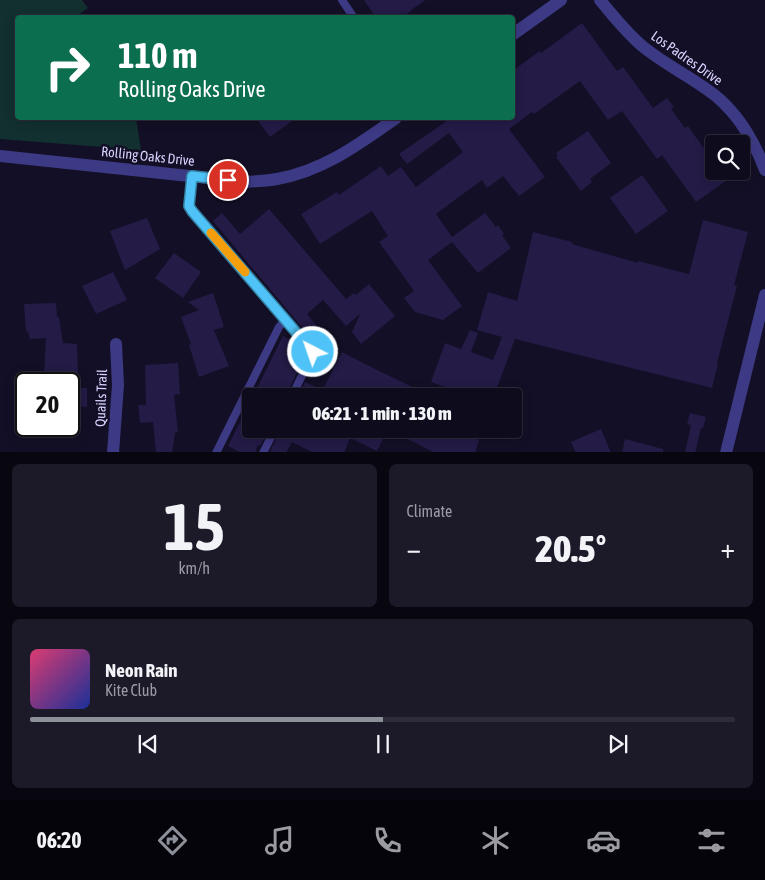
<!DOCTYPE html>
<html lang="en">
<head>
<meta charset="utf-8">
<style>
	:root { --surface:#0e0b1c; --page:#1c1929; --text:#f1f3f6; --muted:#9b9ba3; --line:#2e2b3b; --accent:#8c9099 }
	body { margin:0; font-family:"Asap Condensed",sans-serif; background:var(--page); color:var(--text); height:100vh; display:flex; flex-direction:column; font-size:19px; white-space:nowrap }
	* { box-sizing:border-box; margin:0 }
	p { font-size:16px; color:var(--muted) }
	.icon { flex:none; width:28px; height:28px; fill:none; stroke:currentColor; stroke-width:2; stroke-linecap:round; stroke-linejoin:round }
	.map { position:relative; height:452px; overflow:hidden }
	.sheet { display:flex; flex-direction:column; gap:12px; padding:12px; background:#08060f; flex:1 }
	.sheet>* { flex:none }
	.banner { position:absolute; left:15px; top:15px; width:500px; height:105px; border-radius:5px; box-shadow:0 2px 12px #0003,0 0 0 1px var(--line); background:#0b6e4f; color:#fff; overflow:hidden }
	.tools { position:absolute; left:705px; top:135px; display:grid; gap:10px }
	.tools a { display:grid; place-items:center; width:45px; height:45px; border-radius:5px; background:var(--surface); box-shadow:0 2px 12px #0003,0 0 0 1px var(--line); font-size:25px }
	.speed { position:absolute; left:15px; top:372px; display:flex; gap:10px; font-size:25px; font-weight:700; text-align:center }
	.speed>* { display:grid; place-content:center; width:65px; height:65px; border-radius:50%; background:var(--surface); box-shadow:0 2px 12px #0003,0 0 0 1px var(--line); line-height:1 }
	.speed .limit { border:2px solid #111; border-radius:8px; background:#fff; color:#111 }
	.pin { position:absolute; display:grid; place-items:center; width:42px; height:42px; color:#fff; margin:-21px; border:2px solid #fff; border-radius:50%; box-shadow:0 1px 5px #0007 }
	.me { position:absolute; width:55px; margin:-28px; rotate:319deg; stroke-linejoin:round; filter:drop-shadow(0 0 4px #0008) }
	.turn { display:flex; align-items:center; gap:18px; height:105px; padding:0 20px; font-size:22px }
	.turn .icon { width:65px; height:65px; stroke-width:2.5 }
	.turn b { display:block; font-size:35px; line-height:42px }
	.big { font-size:38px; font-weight:800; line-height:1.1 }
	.sheet .card { flex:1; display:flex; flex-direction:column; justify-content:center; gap:8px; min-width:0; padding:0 18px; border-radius:8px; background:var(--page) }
	.sheet .dial { align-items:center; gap:0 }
	.dial b { font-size:65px; line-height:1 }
	.song { display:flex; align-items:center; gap:15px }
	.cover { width:60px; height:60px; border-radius:8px; background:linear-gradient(135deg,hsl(340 70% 55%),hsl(230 70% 35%)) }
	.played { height:5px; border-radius:2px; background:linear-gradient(90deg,var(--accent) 50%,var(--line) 50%) }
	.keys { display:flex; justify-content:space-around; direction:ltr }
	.heat { display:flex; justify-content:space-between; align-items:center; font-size:28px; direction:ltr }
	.sheet .tiles { flex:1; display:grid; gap:12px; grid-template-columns:1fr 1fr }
	.card:last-child { grid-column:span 2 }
	.trip { position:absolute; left:242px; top:388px; width:280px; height:50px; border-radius:5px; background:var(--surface); box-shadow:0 2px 12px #0003,0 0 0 1px var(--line); font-weight:800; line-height:50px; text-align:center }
	.dock { display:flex; height:80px; justify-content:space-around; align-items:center; background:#06040b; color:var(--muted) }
	.dock .icon { width:35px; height:35px }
	.dock .current { color:var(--accent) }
	.dock b { font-size:22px; color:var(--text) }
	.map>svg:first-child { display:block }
</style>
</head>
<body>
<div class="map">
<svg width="765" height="453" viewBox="0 0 765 453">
	<rect width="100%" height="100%" fill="#130f26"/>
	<polygon fill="#12302f" points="0,0 82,0 88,8 78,15 80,17 18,18 18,118 136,118 141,150 0,139"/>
	<g fill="#241b47">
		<polygon points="364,0 425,0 401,18 376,18"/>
		<polygon points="582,23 617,71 623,67 653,108 667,98 674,107 671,109 685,128 688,126 703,147 709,143 714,149 714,171 740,171 696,202 662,155 657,159 622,111 608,120 580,81 534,114 532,112 509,129 545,177 519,196 503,176 487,188 482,180 436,214 452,237 485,213 496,227 498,225 504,234 502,235 511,248 478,273 452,242 428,260 462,306 443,320 415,312 404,298 414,291 379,242 388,236 372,211 320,244 301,214 337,192 339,195 381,166 388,176 401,167 416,187 463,152 449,133 407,164 399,154 451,118 512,118 512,71 540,51 541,53"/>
		<polygon points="256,118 296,118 270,137"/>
		<polygon points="588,131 611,163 590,179 592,182 581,191 556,157 558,156 556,153"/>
		<polygon points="642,175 668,211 636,234 610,198"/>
		<polygon points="269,209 346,299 354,293 356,295 369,284 395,316 361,344 352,332 360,314 346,326 323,300 307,314 329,341 320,349 213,221 222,213 240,234"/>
		<polygon points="147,218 160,249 125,270 110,231"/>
		<polygon points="703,220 748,232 734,285 737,286 717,363 718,363 712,388 515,339 494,396 471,396 431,382 445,343 461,349 470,330 478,333 471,352 493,360 502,337 477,330 488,292 517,301 533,232 572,242 572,244 638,263 638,261 689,274"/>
		<polygon points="174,253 201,272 183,298 155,278"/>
		<polygon points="113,272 127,300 96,314 82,286"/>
		<polygon points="213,293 224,327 214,330 229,366 199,377 189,345 191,344 181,317 199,310 188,302"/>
		<polygon points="56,303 57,316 59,318 63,343 77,344 78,376 44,375 46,338 30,339 28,332 26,331 24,304"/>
		<polygon points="283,336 297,343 306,353 286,396 253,396"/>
		<polygon points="342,352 373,368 431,396 332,396 322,391"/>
		<polygon points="178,363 180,394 174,395 178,432 175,433 172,453 156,453 153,422 140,423 138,405 146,405 145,365"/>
		<polygon points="305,382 318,388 314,396 298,396"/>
		<polygon points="69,387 87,388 87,407 69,405"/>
		<polygon points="251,400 251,429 269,429 260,446 258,445 255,453 241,453 228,446"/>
		<polygon points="690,413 706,417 703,428 701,428 695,453 685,453 691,425 687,424"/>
		<polygon points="281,429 388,429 377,451 350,438 344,453 314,453 292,442 286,453 273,453 270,451"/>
		<polygon points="413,429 464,429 462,433 479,440 475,453 435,453 408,439"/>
		<polygon points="601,429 611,453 576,453 571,442"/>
		<polygon points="625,439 663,449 663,453 622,453"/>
	</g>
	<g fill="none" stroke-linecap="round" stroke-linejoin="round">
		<g stroke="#3d3a85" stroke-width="8">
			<polyline points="342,0 354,18"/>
			<polyline points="192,176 189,206 192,211 313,353 292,396"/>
			<polyline points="216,453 279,327 285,320"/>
			<polyline points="263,453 275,429"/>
		</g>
		<g stroke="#3d3a85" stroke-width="12">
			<path d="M600,0C613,16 626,32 641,45C661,62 684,73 705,88C734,107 753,138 765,170"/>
			<polyline points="113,453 118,385 116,344"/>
			<polyline points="726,453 765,295"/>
		</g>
		<g stroke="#3d3a85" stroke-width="12">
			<polyline points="512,35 561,0"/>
			<path d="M0,156L246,182C257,181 267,181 277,179C323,171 359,144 396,118"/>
		</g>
	</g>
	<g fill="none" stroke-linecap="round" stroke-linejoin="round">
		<g stroke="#337fa1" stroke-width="12">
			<polyline id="route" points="228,180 192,176 189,206 192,211 313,352"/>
		</g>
		<use href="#route" stroke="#4fc3f7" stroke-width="9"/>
		<polyline stroke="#f59e0b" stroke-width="9" points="211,233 245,272"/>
	</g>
	<g text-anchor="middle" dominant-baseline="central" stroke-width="5" stroke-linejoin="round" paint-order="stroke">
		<g font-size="14" fill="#d9d4ff" stroke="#130f26">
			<text transform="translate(687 58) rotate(35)">Los Padres Drive</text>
			<text transform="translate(148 156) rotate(6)">Rolling Oaks Drive</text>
			<text transform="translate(101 398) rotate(-88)">Quails Trail</text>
		</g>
	</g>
</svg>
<div class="tools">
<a><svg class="icon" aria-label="search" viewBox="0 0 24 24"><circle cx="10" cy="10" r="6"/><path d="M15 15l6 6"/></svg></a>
</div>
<div class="speed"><div class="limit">20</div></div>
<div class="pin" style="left:228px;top:180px;background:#d93025"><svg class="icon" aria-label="arrive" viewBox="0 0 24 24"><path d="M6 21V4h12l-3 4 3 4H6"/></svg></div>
<svg class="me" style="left:313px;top:352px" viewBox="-20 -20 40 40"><circle r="17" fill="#4fc3f7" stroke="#fff" stroke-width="3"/><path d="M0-11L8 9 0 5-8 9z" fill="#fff"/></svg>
<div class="trip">06:21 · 1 min · 130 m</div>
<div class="banner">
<div class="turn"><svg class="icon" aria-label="right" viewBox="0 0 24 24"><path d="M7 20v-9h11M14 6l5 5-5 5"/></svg><div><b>110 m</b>Rolling Oaks Drive</div></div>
</div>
</div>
<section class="sheet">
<div class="tiles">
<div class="card dial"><b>15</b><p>km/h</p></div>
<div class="card"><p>Climate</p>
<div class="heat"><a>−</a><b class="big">20.5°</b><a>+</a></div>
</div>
<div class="card">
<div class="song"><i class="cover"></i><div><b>Neon Rain</b><p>Kite Club</p></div></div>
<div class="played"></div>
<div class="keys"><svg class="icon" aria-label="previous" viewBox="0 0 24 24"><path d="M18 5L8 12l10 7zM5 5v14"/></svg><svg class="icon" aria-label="pause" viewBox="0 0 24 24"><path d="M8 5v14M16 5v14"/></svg><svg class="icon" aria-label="next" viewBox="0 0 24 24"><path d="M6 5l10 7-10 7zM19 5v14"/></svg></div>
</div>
</div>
</section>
<nav class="dock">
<b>06:20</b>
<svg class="icon current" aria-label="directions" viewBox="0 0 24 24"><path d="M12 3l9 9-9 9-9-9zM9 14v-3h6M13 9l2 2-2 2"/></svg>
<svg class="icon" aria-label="music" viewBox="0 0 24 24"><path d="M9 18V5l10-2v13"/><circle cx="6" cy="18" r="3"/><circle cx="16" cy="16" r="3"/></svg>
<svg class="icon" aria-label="phone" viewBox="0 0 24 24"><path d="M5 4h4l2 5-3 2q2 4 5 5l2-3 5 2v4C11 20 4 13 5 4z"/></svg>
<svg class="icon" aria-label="climate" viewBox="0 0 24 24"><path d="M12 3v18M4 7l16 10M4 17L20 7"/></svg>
<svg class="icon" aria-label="car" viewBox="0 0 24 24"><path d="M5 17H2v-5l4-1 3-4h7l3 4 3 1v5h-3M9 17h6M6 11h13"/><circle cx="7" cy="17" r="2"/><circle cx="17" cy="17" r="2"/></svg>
<svg class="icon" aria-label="filters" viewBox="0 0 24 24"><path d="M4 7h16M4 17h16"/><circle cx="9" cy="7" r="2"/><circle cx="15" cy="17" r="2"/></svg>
</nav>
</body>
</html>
